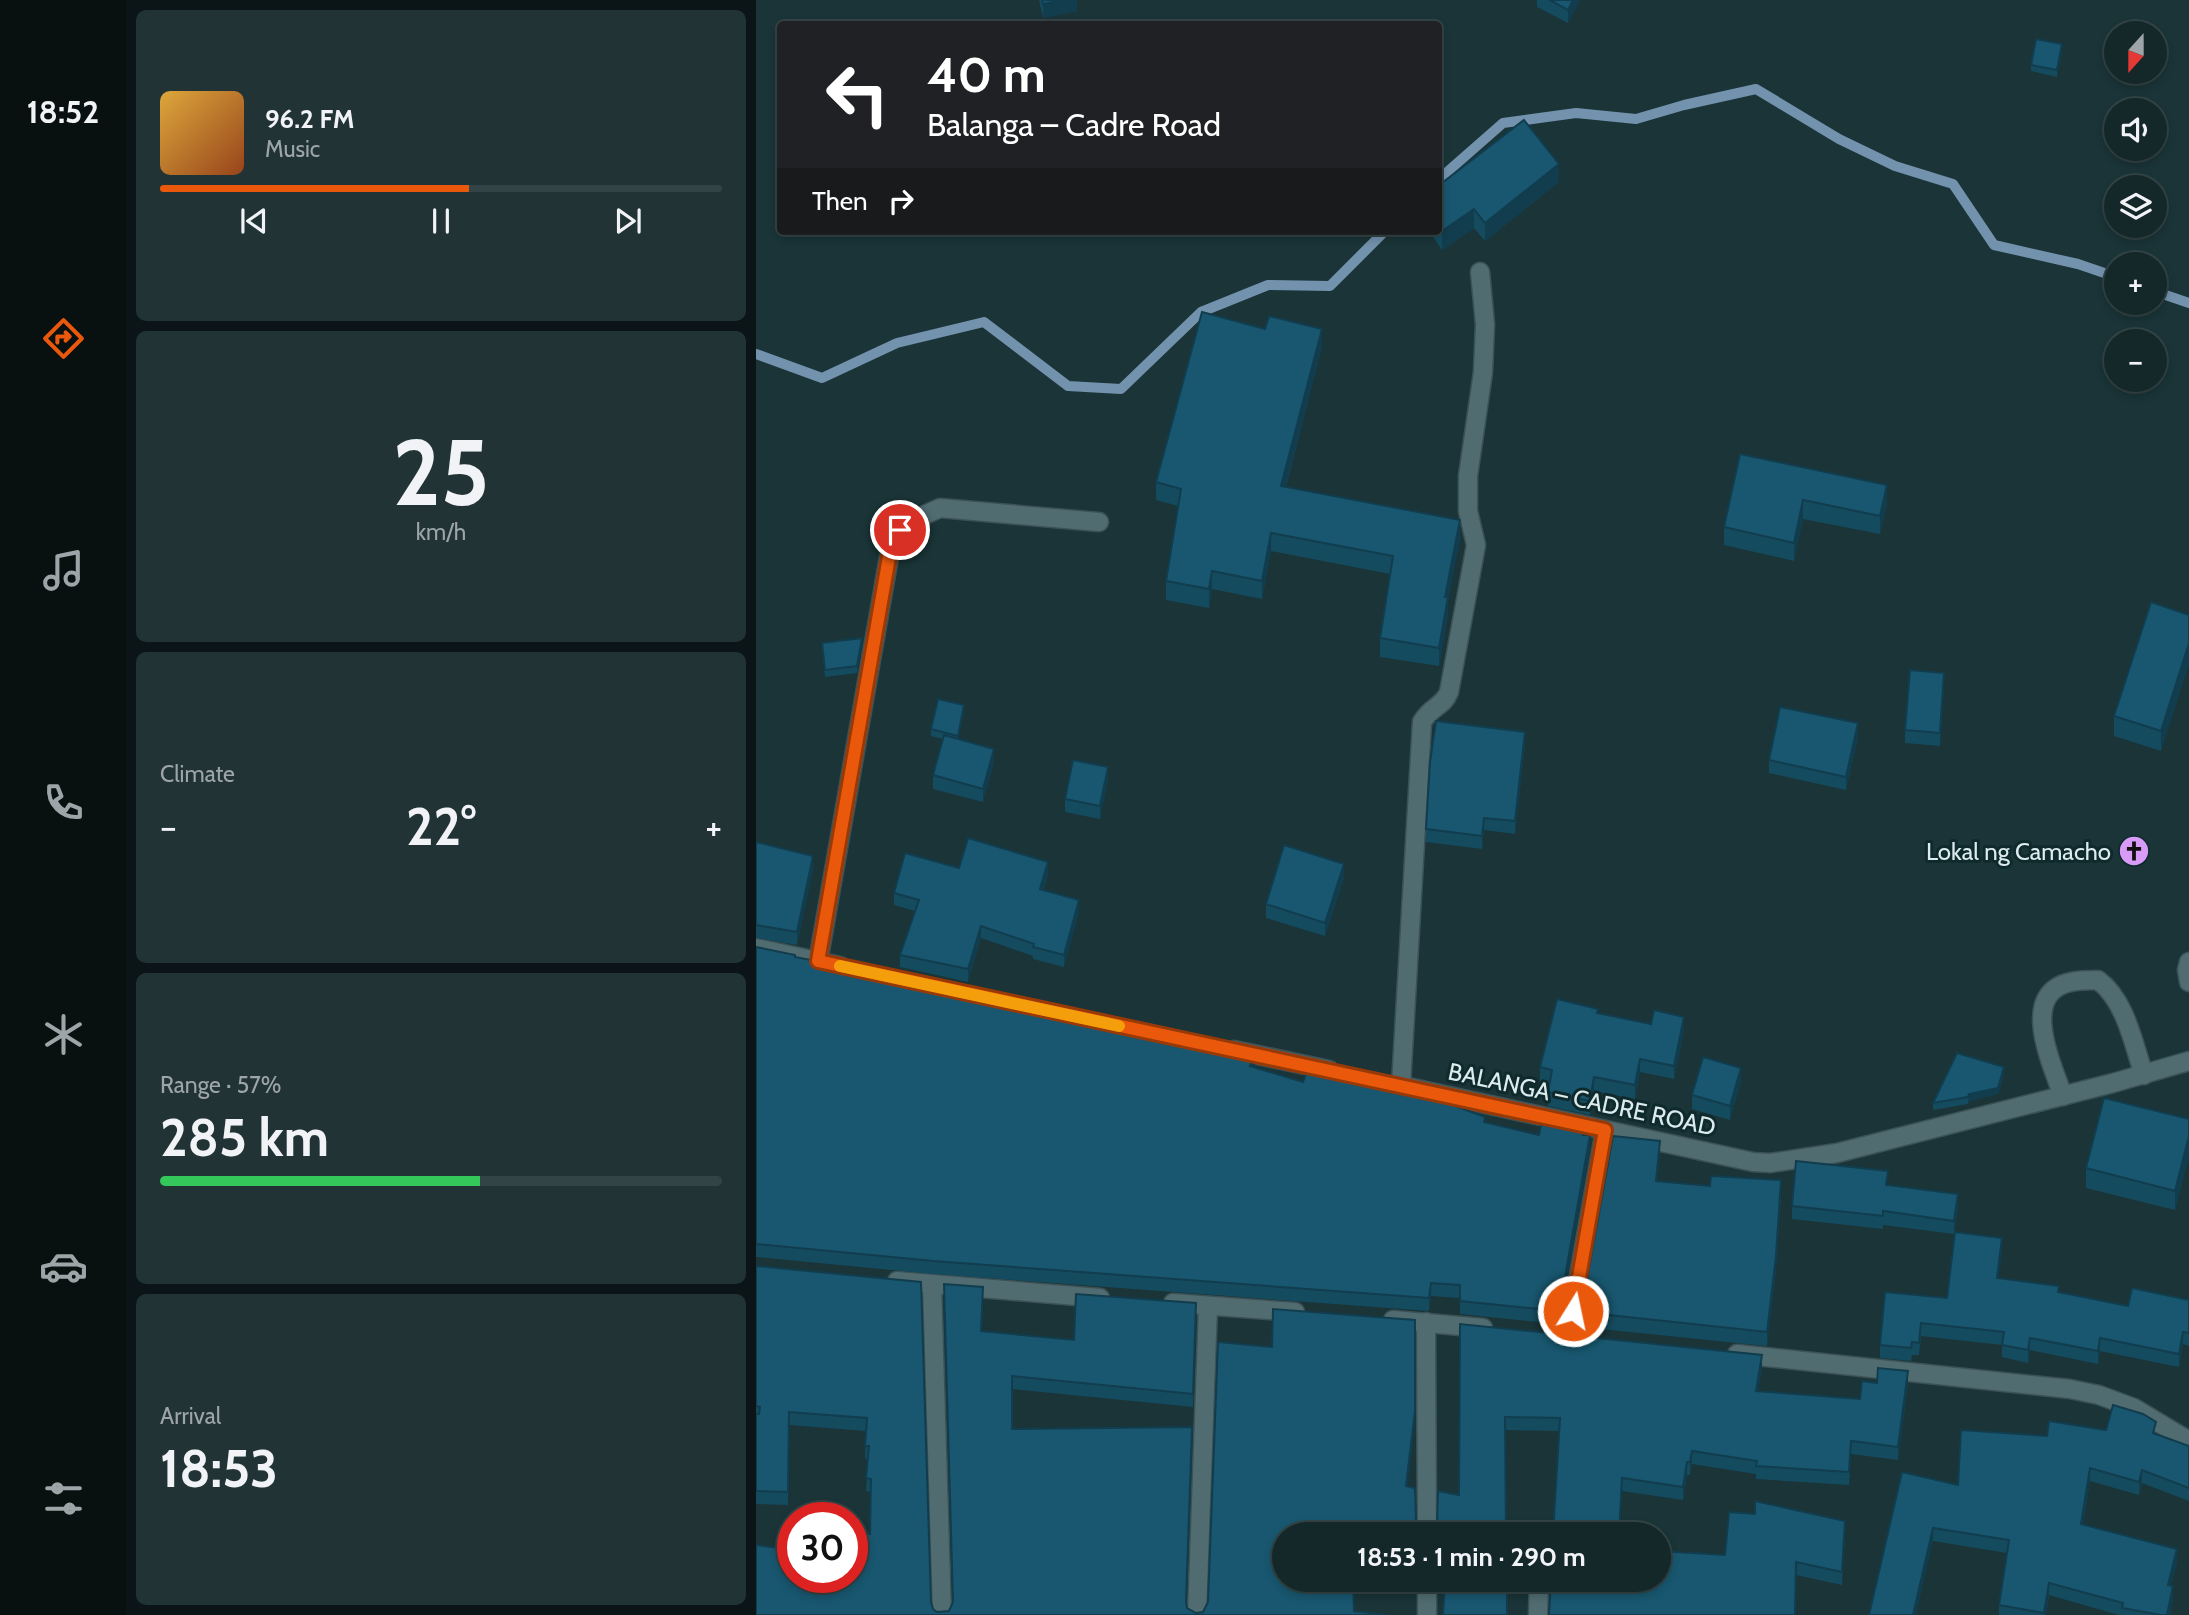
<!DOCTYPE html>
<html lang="en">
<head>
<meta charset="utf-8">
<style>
	:root { --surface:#142729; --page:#213335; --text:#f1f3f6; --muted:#9da5a8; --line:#334446; --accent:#ea580c }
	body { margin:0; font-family:Cabin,sans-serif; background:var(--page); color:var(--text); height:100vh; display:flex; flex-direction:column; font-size:26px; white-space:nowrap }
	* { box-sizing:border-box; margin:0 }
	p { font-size:23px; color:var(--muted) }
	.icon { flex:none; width:38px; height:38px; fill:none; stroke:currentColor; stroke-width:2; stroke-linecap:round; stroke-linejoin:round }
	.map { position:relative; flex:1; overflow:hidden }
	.drawer { display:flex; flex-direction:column; gap:10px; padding:10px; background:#0b1517; width:630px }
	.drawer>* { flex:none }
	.top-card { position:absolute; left:21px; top:21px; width:665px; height:214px; border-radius:7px; box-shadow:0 4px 10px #0003,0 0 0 2px var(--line); background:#202124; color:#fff; overflow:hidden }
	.needle { width:46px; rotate:201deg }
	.fabs { position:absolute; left:1348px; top:21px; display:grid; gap:14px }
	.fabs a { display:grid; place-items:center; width:63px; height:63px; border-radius:50%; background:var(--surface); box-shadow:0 4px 10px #0003,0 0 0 2px var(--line); font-size:35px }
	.speed { position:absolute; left:21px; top:1502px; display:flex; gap:14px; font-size:35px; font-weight:700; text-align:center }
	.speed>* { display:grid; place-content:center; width:91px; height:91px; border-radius:50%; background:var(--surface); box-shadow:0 4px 10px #0003,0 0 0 2px var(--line); line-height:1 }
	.speed .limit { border:10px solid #d22; background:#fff; color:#111 }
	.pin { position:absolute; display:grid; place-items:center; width:60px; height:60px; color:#fff; margin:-30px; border:4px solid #fff; border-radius:50%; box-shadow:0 2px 7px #0007 }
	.me { position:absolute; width:77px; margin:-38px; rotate:10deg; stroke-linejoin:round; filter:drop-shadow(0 0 5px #0008) }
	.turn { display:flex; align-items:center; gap:24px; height:147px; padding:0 35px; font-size:32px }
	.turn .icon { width:91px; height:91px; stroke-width:2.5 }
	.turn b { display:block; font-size:49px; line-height:60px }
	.then { display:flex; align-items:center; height:66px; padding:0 35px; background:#0003; gap:14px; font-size:26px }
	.big { font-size:52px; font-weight:800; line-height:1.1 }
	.drawer .tile { flex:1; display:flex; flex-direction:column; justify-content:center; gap:10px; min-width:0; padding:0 24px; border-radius:10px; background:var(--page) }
	.drawer .dial { align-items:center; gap:0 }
	.dial b { font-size:91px; line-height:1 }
	.song { display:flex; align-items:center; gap:21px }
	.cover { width:84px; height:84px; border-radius:10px; background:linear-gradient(135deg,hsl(40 70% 55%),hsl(20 70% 35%)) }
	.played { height:7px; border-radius:4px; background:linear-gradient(90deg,var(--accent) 55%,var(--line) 55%) }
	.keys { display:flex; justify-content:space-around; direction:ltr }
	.heat { display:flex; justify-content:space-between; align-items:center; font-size:38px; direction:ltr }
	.charge { height:10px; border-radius:5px; background:linear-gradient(90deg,#34c759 57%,var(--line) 0) }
	.trip { position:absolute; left:516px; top:1522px; width:399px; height:70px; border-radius:35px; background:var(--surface); box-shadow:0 4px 10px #0003,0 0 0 2px var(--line); font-weight:800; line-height:70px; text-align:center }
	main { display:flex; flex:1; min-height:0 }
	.tabs { display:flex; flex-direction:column; width:126px; justify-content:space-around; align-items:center; background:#081010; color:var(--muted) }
	.tabs .icon { width:49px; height:49px }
	.tabs .selected { color:var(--accent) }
	.tabs b { font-size:32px; color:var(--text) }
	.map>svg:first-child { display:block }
</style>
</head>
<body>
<main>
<nav class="tabs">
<b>18:52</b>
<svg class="icon selected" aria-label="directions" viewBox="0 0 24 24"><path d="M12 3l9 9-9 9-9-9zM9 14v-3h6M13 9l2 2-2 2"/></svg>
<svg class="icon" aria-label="music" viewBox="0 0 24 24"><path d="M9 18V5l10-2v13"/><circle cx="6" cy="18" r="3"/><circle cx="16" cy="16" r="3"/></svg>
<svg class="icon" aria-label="phone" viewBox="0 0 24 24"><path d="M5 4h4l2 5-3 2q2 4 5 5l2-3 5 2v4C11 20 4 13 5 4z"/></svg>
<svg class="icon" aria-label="climate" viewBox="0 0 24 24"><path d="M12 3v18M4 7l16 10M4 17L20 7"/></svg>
<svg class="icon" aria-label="car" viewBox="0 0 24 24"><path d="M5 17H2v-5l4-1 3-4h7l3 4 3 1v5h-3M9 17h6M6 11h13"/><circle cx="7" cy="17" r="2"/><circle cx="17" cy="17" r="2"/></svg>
<svg class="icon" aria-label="filters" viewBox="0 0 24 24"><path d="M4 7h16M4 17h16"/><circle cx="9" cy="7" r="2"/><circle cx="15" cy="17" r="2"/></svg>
</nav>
<section class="drawer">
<div class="tile">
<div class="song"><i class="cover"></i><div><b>96.2 FM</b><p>Music</p></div></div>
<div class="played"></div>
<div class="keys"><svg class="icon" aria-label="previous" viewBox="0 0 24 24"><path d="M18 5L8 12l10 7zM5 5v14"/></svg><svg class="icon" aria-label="pause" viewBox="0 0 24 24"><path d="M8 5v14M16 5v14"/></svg><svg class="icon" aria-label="next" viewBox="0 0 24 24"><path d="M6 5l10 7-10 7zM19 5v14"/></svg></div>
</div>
<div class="tile dial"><b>25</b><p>km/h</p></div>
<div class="tile"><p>Climate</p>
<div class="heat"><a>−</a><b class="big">22°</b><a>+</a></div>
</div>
<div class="tile"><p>Range · 57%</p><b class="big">285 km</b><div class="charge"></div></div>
<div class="tile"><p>Arrival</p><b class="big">18:53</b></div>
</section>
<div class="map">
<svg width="1433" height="1615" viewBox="0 0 1433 1615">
	<rect width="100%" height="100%" fill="#1a3437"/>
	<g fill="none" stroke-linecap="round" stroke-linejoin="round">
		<g stroke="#7392ad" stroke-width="10">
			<polyline points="682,180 747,123 820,113 880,119 928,105 1000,89 1083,139 1139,166 1197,184 1238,245 1322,264 1360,277"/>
			<polyline points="1398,291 1433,303"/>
			<polyline points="0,354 66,378 141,343 228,322 312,386 365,389 445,312 512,285 574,286 629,231"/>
		</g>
		<g stroke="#3b5155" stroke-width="21">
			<g id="minor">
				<polyline points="0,948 84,966"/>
				<polyline points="62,962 133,557 144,529 164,517 184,508 343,522"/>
				<polyline points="1433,962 1431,970 1433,982"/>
				<polyline points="478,1050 573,1070"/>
				<polyline points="638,1084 997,1162 1014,1163 1081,1153 1357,1083 1433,1061"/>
				<path d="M645,1085L666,722C675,706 687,707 693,692L720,545L712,511V476L727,372L729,324L724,272"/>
				<path d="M1307,1096C1296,1064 1262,993 1315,982C1323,980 1333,980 1342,980C1370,1001 1377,1043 1388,1075"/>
				<polyline points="141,1281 344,1298"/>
				<polyline points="176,1285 186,1615"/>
				<polyline points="417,1303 539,1312"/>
				<polyline points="637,1320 727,1328"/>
				<polyline points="670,1322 671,1535"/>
				<polyline points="812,1337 849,1130"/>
				<polyline points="981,1354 1314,1389 1343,1395 1378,1408 1433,1441"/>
				<polyline points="671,1580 671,1615"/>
				<polyline points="441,1615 452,1306"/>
				<polyline points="782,1615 783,1580"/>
			</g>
		</g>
		<use href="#minor" stroke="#506c70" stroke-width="18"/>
	</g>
	<g fill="#154b5f">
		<polygon points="283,0 321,0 321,11 287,18"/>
		<polygon points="781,0 824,0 812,23 781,7"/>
		<polygon points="1306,51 1301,77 1275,71 1275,65"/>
		<polygon points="803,182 729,241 718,228 686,250 673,231 682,231 682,186"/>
		<polygon points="566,347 530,487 704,538 692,600 692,615 683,666 624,657 624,638 634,574 515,551 506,599 456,589 453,608 410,600 410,581 422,506 400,500 400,482"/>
		<polygon points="984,454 1131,504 1124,534 1047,519 1038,561 968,545 968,527"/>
		<polygon points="1433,615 1433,663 1405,751 1358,736 1358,716"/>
		<polygon points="66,643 106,645 101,673 69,677"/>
		<polygon points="1188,687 1184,746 1149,743 1149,730"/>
		<polygon points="208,712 202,739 238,762 227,802 177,789 177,775 187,739 175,736 175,729"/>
		<polygon points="1102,737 1090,790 1013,773 1013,760"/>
		<polygon points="769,745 759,834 728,830 726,849 670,842 670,829"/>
		<polygon points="352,780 344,819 309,812 309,799"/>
		<polygon points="0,842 57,869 41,945 0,938"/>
		<polygon points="203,868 292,875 288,890 323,912 308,967 277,959 277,956 225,938 212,982 144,967 144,955 159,911 138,905 138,893"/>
		<polygon points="588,878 569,936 510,918 510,904"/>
		<polygon points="0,947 39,957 498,1067 547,1082 660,1091 729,1122 783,1135 829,1135 834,1148 803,1324 704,1314 704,1298 675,1296 673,1311 177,1274 0,1257"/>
		<polygon points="842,1013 928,1030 918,1079 884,1072 879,1099 838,1091 834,1115 792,1106 792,1092 793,1083 784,1081 784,1067"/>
		<polygon points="1248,1074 1242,1094 1213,1101 1212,1104 1177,1110 1177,1103"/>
		<polygon points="985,1082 974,1120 936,1109 936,1095"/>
		<polygon points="1433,1119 1433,1156 1419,1210 1330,1188 1330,1168"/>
		<polygon points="904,1155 901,1181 1025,1194 1020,1270 1011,1346 825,1327 825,1312"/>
		<polygon points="1132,1185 1202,1208 1198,1234 1127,1225 1127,1229 1036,1219 1036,1206"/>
		<polygon points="1246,1251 1242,1278 1303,1292 1372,1306 1433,1300 1433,1346 1427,1344 1423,1367 1344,1351 1342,1364 1274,1350 1272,1363 1246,1357 1246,1345 1165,1336 1163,1355 1156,1355 1155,1361 1124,1358 1124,1345 1191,1298"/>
		<polygon points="0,1266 165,1282 175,1602 177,1609 181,1612 193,1611 197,1602 188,1284 227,1287 226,1331 318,1340 320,1294 440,1303 437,1407 256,1389 256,1429 436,1427 430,1603 431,1608 440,1613 447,1612 452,1602 462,1342 516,1347 517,1309 659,1320 659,1424 651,1486 659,1488 660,1523 662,1528 670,1533 677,1531 681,1527 682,1491 703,1495 704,1324 1006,1355 1006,1368 1002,1391 1104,1399 1106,1381 1121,1383 1122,1368 1152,1371 1152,1384 1142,1460 1095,1454 1093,1485 1000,1479 1000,1474 936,1464 934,1475 931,1475 927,1500 866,1491 863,1535 797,1535 803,1431 749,1430 750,1535 528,1535 528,1580 597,1580 598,1611 631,1615 0,1615 0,1545 37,1550 37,1577 96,1577 96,1530 114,1534 114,1492 110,1491 112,1459 109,1459 110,1431 33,1425 32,1505 0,1504"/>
		<polygon points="1350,1430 1400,1434 1433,1446 1433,1501 1386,1483 1383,1495 1334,1481 1327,1524 1421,1562 1415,1585 1417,1599 1414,1615 1363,1615 1293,1595 1290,1615 1243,1615 1243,1605 1251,1553 1177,1541 1113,1615 1202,1485 1291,1436"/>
		<polygon points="1089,1534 1086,1585 1040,1575 969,1555"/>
	</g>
	<g fill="#113d4e">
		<polygon points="307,0 321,0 321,11 287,18 287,4"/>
		<polygon points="817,0 824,0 812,23 812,10"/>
		<polygon points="1306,44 1306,51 1301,77 1301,70"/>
		<polygon points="803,164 803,182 729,241 729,223"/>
		<polygon points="718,209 718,228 686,250 686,231"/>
		<polygon points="566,329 566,347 525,504 525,486"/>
		<polygon points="1131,485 1131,504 1124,534 1124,516"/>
		<polygon points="1047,500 1047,519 1038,561 1038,543"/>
		<polygon points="704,520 704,538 692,600 692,615 683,666 683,648 689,597"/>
		<polygon points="515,533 515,551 506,599 506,581"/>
		<polygon points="456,571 456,589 453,608 453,589"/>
		<polygon points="106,638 106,645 101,673 101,666"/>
		<polygon points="1433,643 1433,663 1405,751 1405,731"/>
		<polygon points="1188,673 1188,687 1184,746 1184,733"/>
		<polygon points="208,705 208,712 202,742 202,736"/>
		<polygon points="1102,723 1102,737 1090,790 1090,777"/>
		<polygon points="769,732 769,745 759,834 759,821"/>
		<polygon points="238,749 238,762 227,802 227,789"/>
		<polygon points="352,767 352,780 344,819 344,806"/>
		<polygon points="728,818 728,830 726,849 726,836"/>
		<polygon points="57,856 57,869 41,945 41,932"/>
		<polygon points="292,862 292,875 284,901 284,889"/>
		<polygon points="588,864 588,878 569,936 569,923"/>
		<polygon points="323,900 323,912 308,967 308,955"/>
		<polygon points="225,926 225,938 212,982 212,969"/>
		<polygon points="928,1017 928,1030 918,1079 918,1066"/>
		<polygon points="499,1053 499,1066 494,1079 494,1066"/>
		<polygon points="884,1059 884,1072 879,1099 879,1085"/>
		<polygon points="1248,1067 1248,1074 1242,1094 1213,1101 1212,1104 1213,1094"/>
		<polygon points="985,1068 985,1082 974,1120 974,1106"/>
		<polygon points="838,1077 838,1091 834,1115 834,1101"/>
		<polygon points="834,1135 834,1148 803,1324 803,1311"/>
		<polygon points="1433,1136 1433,1156 1419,1210 1419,1191"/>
		<polygon points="904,1141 904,1155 900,1195 900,1181"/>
		<polygon points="1025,1180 1020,1270 1011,1346 1011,1332"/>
		<polygon points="1202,1194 1202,1208 1198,1234 1198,1221"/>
		<polygon points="1246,1238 1246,1251 1241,1290 1241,1278"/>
		<polygon points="675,1283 675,1296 673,1311 673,1298"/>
		<polygon points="1427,1332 1427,1344 1423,1367 1423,1354"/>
		<polygon points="1274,1338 1274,1350 1272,1363 1272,1350"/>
		<polygon points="1344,1338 1344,1351 1342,1364 1342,1351"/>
		<polygon points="1006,1355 1006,1368 1000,1404 1000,1391"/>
		<polygon points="1152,1371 1152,1384 1142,1460 1142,1447"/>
		<polygon points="659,1411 659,1424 650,1499 650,1486"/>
		<polygon points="936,1451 936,1464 934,1475 934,1462"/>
		<polygon points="931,1462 931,1475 927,1500 927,1487"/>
		<polygon points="1334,1468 1334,1481 1325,1537 1325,1524"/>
		<polygon points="1386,1470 1386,1483 1383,1495 1383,1482"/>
		<polygon points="1089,1521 1089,1534 1086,1585 1086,1572"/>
		<polygon points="1177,1528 1177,1541 1160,1615 1157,1615"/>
		<polygon points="1421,1549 1421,1562 1412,1598 1412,1585"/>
		<polygon points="1293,1583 1293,1595 1290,1615 1288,1615"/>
		<polygon points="1417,1586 1417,1599 1414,1615 1411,1615"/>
	</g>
	<g fill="#18576f" stroke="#113d4e" stroke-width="2">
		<polygon points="286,0 307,0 287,4"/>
		<polygon points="794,0 817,0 812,10"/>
		<polygon points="1280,39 1306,44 1301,70 1275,65"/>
		<polygon points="768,120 803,164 729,223 718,209 686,231 682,226 682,186"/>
		<polygon points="446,312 509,329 513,316 566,329 525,486 704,520 689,597 692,597 683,648 624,638 637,556 515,533 506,581 456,571 453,589 410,581 425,489 400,482"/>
		<polygon points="984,454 1131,485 1124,516 1047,500 1038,543 968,527"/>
		<polygon points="1395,602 1433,615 1433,643 1405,731 1358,716"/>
		<polygon points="106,638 101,666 69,670 66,643"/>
		<polygon points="1154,670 1188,673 1184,733 1149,730"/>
		<polygon points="182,699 208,705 202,736 175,729"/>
		<polygon points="1024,707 1102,723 1090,777 1013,760"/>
		<polygon points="680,721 769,732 759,821 728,818 726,836 670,829 674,762"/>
		<polygon points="188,735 238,749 227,789 177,775"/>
		<polygon points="317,760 352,767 344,806 309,799"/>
		<polygon points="212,838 292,862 284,889 323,900 308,955 277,947 278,944 225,926 212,969 144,955 163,900 138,893 149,853 203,868"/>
		<polygon points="0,842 57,856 41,932 0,925"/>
		<polygon points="528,845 588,864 569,923 510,904"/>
		<polygon points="0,947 39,955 39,957 137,976 499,1053 494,1066 547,1082 553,1065 660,1088 659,1091 729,1117 728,1122 783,1135 787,1115 829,1124 827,1135 834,1135 803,1311 704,1301 704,1285 675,1283 673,1298 177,1261 0,1244"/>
		<polygon points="801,999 842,1009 841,1013 895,1024 898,1010 928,1017 918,1066 884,1059 879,1085 838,1077 834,1101 792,1092 796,1070 784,1067"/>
		<polygon points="1201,1053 1248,1067 1242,1088 1213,1094 1212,1097 1177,1103"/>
		<polygon points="947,1057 985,1068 974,1106 936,1095"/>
		<polygon points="1348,1098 1433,1119 1433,1136 1419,1191 1330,1168"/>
		<polygon points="857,1136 904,1141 900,1181 954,1186 955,1176 1025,1180 1020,1256 1011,1332 825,1312"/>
		<polygon points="1040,1161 1132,1171 1130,1185 1202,1194 1198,1221 1127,1211 1127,1216 1036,1206"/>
		<polygon points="1199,1232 1246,1238 1241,1278 1303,1286 1302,1292 1372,1306 1376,1288 1433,1300 1433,1333 1427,1332 1423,1354 1344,1338 1342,1351 1274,1338 1272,1350 1246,1345 1248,1332 1165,1323 1163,1343 1156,1342 1155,1348 1124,1345 1129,1292 1191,1298"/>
		<polygon points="0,1266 165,1282 175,1602 177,1609 181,1612 193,1611 197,1602 188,1284 227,1287 225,1331 318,1340 320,1294 440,1303 437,1394 256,1376 256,1429 436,1427 430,1602 431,1608 440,1613 447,1612 452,1602 462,1342 516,1347 517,1309 659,1320 659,1411 650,1486 659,1488 660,1523 662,1528 670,1533 677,1531 681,1527 682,1491 703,1495 704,1324 1006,1355 1000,1391 1104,1399 1106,1381 1121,1383 1122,1368 1152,1371 1142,1447 1095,1441 1093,1472 1000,1466 1001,1461 936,1451 934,1462 931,1462 927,1487 866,1478 863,1535 797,1535 804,1418 749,1417 750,1535 528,1535 528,1580 597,1580 598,1611 631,1615 0,1615 0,1545 37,1550 37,1577 96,1577 96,1530 114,1534 115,1479 110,1478 113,1446 109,1446 111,1418 33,1412 32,1492 0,1491 0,1414 3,1414 4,1407 0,1406"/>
		<polygon points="1357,1405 1387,1414 1400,1422 1397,1433 1433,1446 1433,1488 1386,1470 1383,1482 1334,1468 1325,1524 1421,1549 1412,1585 1417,1586 1411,1615 1405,1615 1366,1608 1367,1603 1293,1583 1288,1613 1243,1605 1253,1540 1177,1528 1157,1615 1113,1615 1146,1472 1202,1485 1205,1430 1291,1436 1293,1421 1350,1430"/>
		<polygon points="999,1501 1089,1521 1086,1572 1040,1562 1039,1615 793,1615 795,1580 903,1580 903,1551 969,1555 973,1512 999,1514"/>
		<polygon points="689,1580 751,1580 751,1615 687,1615"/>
	</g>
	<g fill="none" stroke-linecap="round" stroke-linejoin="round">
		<g stroke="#983908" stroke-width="18">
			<polyline id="route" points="144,530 133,557 62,961 849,1130 817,1311"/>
		</g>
		<use href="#route" stroke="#ea580c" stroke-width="12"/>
		<polyline stroke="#f59e0b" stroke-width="12" points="84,966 363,1026"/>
	</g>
	<defs>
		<g id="church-disc" transform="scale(1.575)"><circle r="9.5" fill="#d89bf8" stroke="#0f2a2d"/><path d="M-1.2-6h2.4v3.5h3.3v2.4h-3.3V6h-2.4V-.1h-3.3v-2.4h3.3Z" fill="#111"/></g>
	</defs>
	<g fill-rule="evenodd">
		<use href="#church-disc" x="1378" y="851"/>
	</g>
	<g text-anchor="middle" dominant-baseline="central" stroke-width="6" stroke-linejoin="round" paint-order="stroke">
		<g font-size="24" fill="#dcebed" stroke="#0f2a2d" text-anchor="end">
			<text x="1355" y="851">Lokal ng Camacho</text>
		</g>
		<g font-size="24" fill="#dcebed" stroke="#0f2a2d">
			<text transform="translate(826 1099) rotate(12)">BALANGA – CADRE ROAD</text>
		</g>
	</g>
</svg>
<div class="fabs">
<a><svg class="needle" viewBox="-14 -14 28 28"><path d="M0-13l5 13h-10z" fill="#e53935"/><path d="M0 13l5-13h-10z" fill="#9da5a8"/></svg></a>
<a><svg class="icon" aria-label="sound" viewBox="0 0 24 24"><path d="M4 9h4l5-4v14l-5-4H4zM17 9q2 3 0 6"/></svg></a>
<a><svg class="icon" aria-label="layers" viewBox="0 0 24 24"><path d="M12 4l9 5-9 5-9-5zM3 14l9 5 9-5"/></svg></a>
<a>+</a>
<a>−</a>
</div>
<div class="speed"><div class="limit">30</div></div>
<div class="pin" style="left:144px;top:530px;background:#d93025"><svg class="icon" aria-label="arrive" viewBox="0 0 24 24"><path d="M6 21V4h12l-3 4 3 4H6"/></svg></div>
<svg class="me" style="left:817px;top:1311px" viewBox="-20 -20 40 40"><circle r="17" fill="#ea580c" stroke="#fff" stroke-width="3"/><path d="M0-11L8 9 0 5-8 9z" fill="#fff"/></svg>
<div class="trip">18:53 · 1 min · 290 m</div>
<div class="top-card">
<div class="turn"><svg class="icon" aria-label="left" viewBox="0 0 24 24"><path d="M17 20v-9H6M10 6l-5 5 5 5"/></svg><div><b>40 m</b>Balanga – Cadre Road</div></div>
<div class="then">Then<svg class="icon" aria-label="right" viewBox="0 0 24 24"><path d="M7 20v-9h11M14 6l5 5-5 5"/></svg></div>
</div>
</div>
</main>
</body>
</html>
